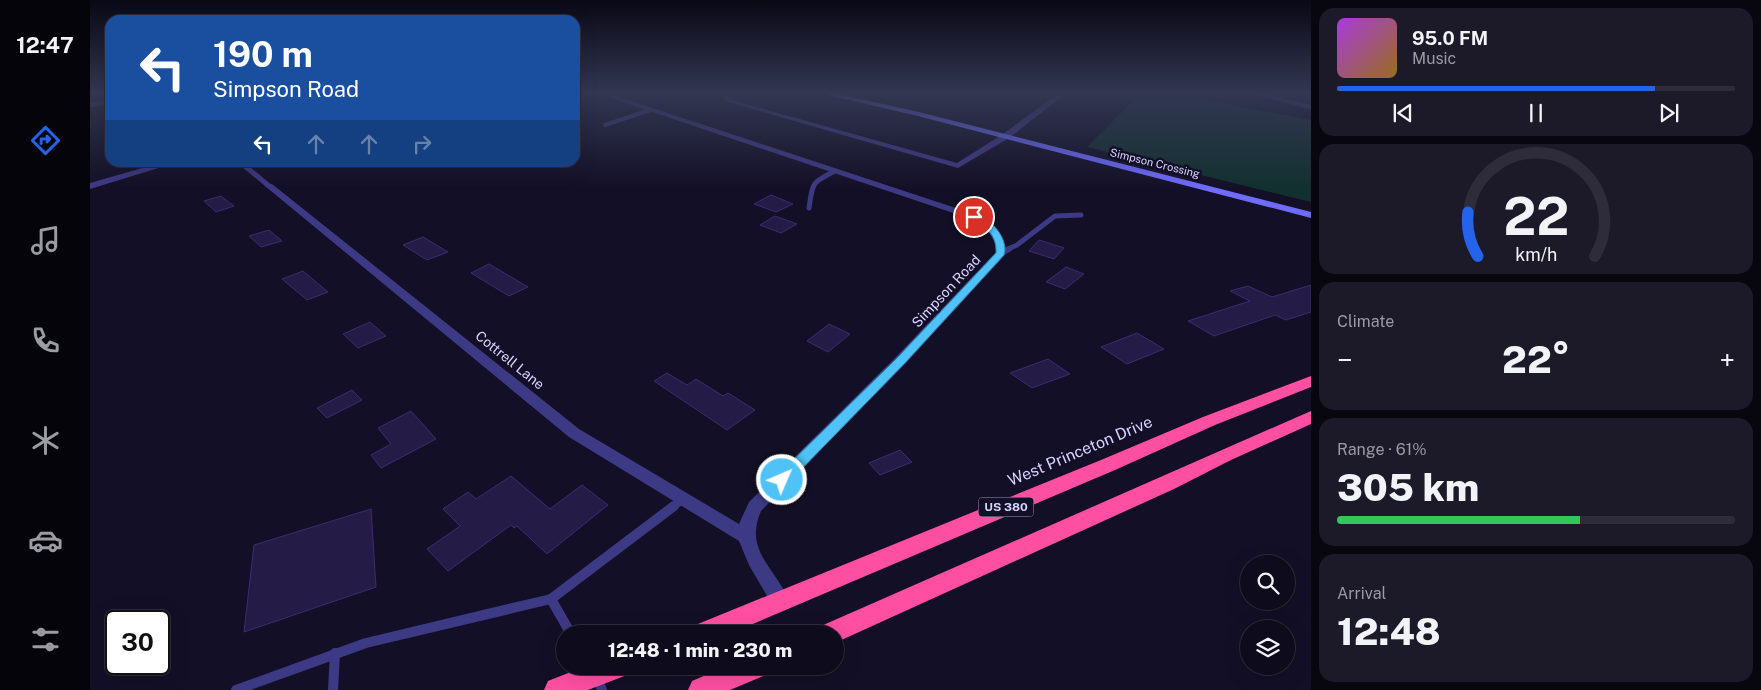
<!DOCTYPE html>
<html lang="en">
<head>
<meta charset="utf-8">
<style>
	:root { --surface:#0e0b1c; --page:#1c1929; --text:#f1f3f6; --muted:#9b9ba3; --line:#2e2b3b; --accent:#2563eb }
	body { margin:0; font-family:"Public Sans",sans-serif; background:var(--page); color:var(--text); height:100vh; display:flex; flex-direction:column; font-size:19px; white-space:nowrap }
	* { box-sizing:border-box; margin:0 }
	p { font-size:16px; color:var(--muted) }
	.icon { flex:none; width:28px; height:28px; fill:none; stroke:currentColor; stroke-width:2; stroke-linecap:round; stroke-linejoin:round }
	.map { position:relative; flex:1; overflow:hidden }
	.side { display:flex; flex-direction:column; gap:8px; padding:8px; background:#08060f; width:450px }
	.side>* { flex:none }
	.banner { position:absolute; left:15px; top:15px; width:475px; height:152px; border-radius:15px; box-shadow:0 5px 20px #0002,0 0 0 1px var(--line); background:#1a4fa0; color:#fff; overflow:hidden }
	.tools { position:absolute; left:1150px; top:555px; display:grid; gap:10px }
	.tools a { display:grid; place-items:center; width:55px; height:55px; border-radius:50%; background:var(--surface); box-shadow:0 5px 20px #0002,0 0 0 1px var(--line); font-size:25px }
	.speed { position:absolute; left:15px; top:610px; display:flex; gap:10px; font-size:25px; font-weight:700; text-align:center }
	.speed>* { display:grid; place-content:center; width:65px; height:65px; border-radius:50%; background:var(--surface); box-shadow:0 5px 20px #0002,0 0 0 1px var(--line); line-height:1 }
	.speed .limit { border:2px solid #111; border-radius:8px; background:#fff; color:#111 }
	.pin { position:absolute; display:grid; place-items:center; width:42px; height:42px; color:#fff; margin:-21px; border:2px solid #fff; border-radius:50%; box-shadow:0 1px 5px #0007 }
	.me { position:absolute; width:55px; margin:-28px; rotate:45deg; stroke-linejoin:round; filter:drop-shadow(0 0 4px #0008) }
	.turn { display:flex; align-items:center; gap:18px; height:105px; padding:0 25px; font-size:22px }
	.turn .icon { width:65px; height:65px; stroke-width:2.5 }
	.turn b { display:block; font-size:35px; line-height:42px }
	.lanes { display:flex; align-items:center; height:48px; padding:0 25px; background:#0003; justify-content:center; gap:25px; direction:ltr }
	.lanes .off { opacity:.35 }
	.big { font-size:38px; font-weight:800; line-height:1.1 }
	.side .card { flex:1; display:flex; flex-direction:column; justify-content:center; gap:8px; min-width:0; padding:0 18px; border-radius:15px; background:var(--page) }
	.side .dial { align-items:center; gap:0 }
	.dial svg { height:130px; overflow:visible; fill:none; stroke:var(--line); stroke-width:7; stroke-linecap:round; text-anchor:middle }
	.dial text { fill:var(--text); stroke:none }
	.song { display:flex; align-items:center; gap:15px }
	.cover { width:60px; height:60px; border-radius:8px; background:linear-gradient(135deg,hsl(280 70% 55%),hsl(40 70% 35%)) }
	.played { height:5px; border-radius:2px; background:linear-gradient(90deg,var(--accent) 80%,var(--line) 80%) }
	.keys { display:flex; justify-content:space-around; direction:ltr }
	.heat { display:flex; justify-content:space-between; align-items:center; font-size:28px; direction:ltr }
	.charge { height:8px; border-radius:4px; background:linear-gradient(90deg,#34c759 61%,var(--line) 0) }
	.trip { position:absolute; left:466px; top:625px; width:288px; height:50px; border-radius:25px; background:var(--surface); box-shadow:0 5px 20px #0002,0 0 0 1px var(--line); font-weight:800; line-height:50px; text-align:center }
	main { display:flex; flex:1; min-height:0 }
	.tab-bar { display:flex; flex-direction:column; width:90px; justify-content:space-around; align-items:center; background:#06040b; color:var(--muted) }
	.tab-bar .icon { width:35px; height:35px }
	.tab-bar .active { color:var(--accent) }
	.tab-bar b { font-size:22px; color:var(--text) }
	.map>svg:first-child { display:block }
</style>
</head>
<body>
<main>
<nav class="tab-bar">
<b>12:47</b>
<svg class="icon active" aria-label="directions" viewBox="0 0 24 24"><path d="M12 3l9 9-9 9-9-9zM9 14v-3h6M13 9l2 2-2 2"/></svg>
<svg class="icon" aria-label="music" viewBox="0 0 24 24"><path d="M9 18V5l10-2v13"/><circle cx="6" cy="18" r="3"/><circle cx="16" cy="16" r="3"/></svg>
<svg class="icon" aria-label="phone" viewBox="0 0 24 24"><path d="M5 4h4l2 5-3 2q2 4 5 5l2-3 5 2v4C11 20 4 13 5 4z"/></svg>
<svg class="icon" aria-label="climate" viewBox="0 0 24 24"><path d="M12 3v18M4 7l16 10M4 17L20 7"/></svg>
<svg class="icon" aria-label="car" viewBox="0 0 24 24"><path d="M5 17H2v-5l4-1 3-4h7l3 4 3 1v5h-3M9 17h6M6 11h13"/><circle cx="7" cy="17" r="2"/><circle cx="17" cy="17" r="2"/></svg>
<svg class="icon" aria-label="filters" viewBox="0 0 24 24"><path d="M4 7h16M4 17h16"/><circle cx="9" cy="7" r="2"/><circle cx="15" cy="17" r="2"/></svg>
</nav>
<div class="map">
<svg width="1221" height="690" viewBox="0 0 1221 690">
	<rect width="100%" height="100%" fill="#130f26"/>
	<polygon fill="#12302f" points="1052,92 1074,92 1221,120 1221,202 997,147"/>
	<g fill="#241b47" stroke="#3b2d73">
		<polygon points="681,195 703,204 686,212 664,204"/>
		<polygon points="131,196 144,206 126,212 114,201"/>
		<polygon points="685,216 707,224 691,233 670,225"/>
		<polygon points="179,230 192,241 171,247 159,236"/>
		<polygon points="333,237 358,252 337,260 313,245"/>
		<polygon points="949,240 974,248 964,259 939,251"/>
		<polygon points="399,264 438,287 419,296 381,273"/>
		<polygon points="976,267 994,274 975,289 956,282"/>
		<polygon points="213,271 238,292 217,300 192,279"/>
		<polygon points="1221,285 1221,312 1196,320 1185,315 1124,336 1098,321 1160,301 1140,291 1158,286 1182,297"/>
		<polygon points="280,322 296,336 268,348 253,334"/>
		<polygon points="739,324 760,334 738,352 717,341"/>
		<polygon points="1047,333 1074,349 1037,364 1011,347"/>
		<polygon points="958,359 980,374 942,388 920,373"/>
		<polygon points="577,373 597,385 606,379 633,396 638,393 665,410 637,430 564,381"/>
		<polygon points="262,390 272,400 237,418 227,408"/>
		<polygon points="321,411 346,439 291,468 281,455 301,444 288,428"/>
		<polygon points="810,450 822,462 790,475 779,463"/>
		<polygon points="421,476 460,509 492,485 518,505 457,554 427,526 424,528 421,525 358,571 337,549 370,526 353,509 378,492 386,499"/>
		<polygon points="281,509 286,587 154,632 164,545"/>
	</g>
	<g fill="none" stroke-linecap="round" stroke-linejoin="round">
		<g stroke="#3d3a85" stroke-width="4">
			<polyline points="1161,92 1221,107"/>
			<polyline points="515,125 560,110"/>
		</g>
		<g stroke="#3d3a85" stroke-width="5">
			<polyline points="150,162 179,186"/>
			<path d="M719,208C723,182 721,183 745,171"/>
			<polyline points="916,250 927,245 965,216 991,215"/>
		</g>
		<polyline stroke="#3d3a85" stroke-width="6" points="911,253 919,249"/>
		<polyline stroke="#3d3a85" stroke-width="8" points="583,507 593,499"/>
		<g stroke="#3d3a85" stroke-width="10">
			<polyline points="461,599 584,506"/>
			<polyline points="507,677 512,690"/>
			<polyline points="146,690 276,643 461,599 481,634"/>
			<polyline points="243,690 245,653"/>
		</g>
		<g fill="#3d3a85" fill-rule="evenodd">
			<path d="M503,92H514L887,215C903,225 914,233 916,253L915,255L816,363L671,511C654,550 684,567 699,600L697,606L690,609L683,606L659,565L649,541L479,437L175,186L182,184L489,429L649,524L659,502L806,357L906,252C905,234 895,228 881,219Z"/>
			<polygon points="636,92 643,92 639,97 642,100 867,163 913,134 970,92 978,92 919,138 868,168 638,102 632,97"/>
			<polygon points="20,100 20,104 0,107 0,103"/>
			<polygon points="73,162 88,162 0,189 0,183"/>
		</g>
		<polygon fill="#6f6bff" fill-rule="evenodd" points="725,92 739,92 829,112 1221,212 1221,218 828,116"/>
		<g fill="#ff4fa3" fill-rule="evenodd">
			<polygon points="1221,376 1221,387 1125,425 1025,470 639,634 599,634 603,626 1011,460 1113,417"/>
			<polygon points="1221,411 1221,424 1141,460 1084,489 747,642 745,643 745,634 727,634 731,626"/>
			<polygon points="496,666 540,666 537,675 498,690 454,690 458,681"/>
			<polygon points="637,666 679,666 676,675 640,690 598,690 602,681"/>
		</g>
	</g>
	<linearGradient id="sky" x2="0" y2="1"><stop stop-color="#0a0815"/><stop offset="0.49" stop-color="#333752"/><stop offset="1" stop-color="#333752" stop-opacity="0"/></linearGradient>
	<rect width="1221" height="189" fill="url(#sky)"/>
	<path fill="#4fc3f7" stroke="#337fa1" d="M881,215C898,213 920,239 914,255L815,363L697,484L692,486L687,484L685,480L687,476L807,358L906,253C907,234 896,228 881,219Z"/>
	<g text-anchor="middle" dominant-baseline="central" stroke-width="5" stroke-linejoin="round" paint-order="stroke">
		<g font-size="11" fill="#d9d4ff" stroke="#130f26">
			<text transform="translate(1065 163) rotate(14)">Simpson Crossing</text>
		</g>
		<rect fill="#130f26" stroke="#9e99be" stroke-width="1" x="888.5" y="497.5" width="55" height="19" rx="4"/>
		<g font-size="12" font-weight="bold" fill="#d9d4ff">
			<text x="916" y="507">US 380</text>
		</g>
		<g font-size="14" fill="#d9d4ff" stroke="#130f26">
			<text transform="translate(856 291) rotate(-47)">Simpson Road</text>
			<text transform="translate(420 360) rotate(39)">Cottrell Lane</text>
		</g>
		<g font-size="16" fill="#d9d4ff" stroke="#130f26">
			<text transform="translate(990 451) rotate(-23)">West Princeton Drive</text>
		</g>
	</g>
</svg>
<div class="tools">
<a><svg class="icon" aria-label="search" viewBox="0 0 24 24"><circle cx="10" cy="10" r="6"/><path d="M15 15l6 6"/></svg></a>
<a><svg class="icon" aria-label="layers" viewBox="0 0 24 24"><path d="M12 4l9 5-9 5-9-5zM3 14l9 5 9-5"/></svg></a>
</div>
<div class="speed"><div class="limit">30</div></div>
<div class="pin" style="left:884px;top:217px;background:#d93025"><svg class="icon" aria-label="arrive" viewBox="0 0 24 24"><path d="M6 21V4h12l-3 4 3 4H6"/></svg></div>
<svg class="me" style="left:692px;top:480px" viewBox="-20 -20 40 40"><circle r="17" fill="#4fc3f7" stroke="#fff" stroke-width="3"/><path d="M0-11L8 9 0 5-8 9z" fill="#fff"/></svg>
<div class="trip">12:48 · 1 min · 230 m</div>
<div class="banner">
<div class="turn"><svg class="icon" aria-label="left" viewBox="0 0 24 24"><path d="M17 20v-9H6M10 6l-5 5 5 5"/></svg><div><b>190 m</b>Simpson Road</div></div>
<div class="lanes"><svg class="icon" aria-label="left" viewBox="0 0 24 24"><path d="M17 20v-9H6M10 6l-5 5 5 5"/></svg><svg class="icon off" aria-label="ahead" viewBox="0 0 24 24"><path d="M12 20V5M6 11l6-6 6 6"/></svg><svg class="icon off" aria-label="ahead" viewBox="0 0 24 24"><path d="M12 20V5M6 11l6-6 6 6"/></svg><svg class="icon off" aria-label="right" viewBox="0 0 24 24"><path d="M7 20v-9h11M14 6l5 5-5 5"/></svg></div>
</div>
</div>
<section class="side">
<div class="card">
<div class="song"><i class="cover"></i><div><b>95.0 FM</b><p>Music</p></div></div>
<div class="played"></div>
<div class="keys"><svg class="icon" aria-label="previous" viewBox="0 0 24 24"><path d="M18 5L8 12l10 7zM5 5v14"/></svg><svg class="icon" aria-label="pause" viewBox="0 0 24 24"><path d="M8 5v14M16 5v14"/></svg><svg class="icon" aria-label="next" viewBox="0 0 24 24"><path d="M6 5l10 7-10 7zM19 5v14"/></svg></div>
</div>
<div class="card dial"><svg viewBox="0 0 100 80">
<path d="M14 69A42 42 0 1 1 86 69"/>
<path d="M14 69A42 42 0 0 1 8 42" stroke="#2563eb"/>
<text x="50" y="56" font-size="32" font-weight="700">22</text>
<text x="50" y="72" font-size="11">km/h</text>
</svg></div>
<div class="card"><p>Climate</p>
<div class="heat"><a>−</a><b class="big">22°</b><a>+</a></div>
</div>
<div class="card"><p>Range · 61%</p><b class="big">305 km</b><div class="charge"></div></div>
<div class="card"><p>Arrival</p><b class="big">12:48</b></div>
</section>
</main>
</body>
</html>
